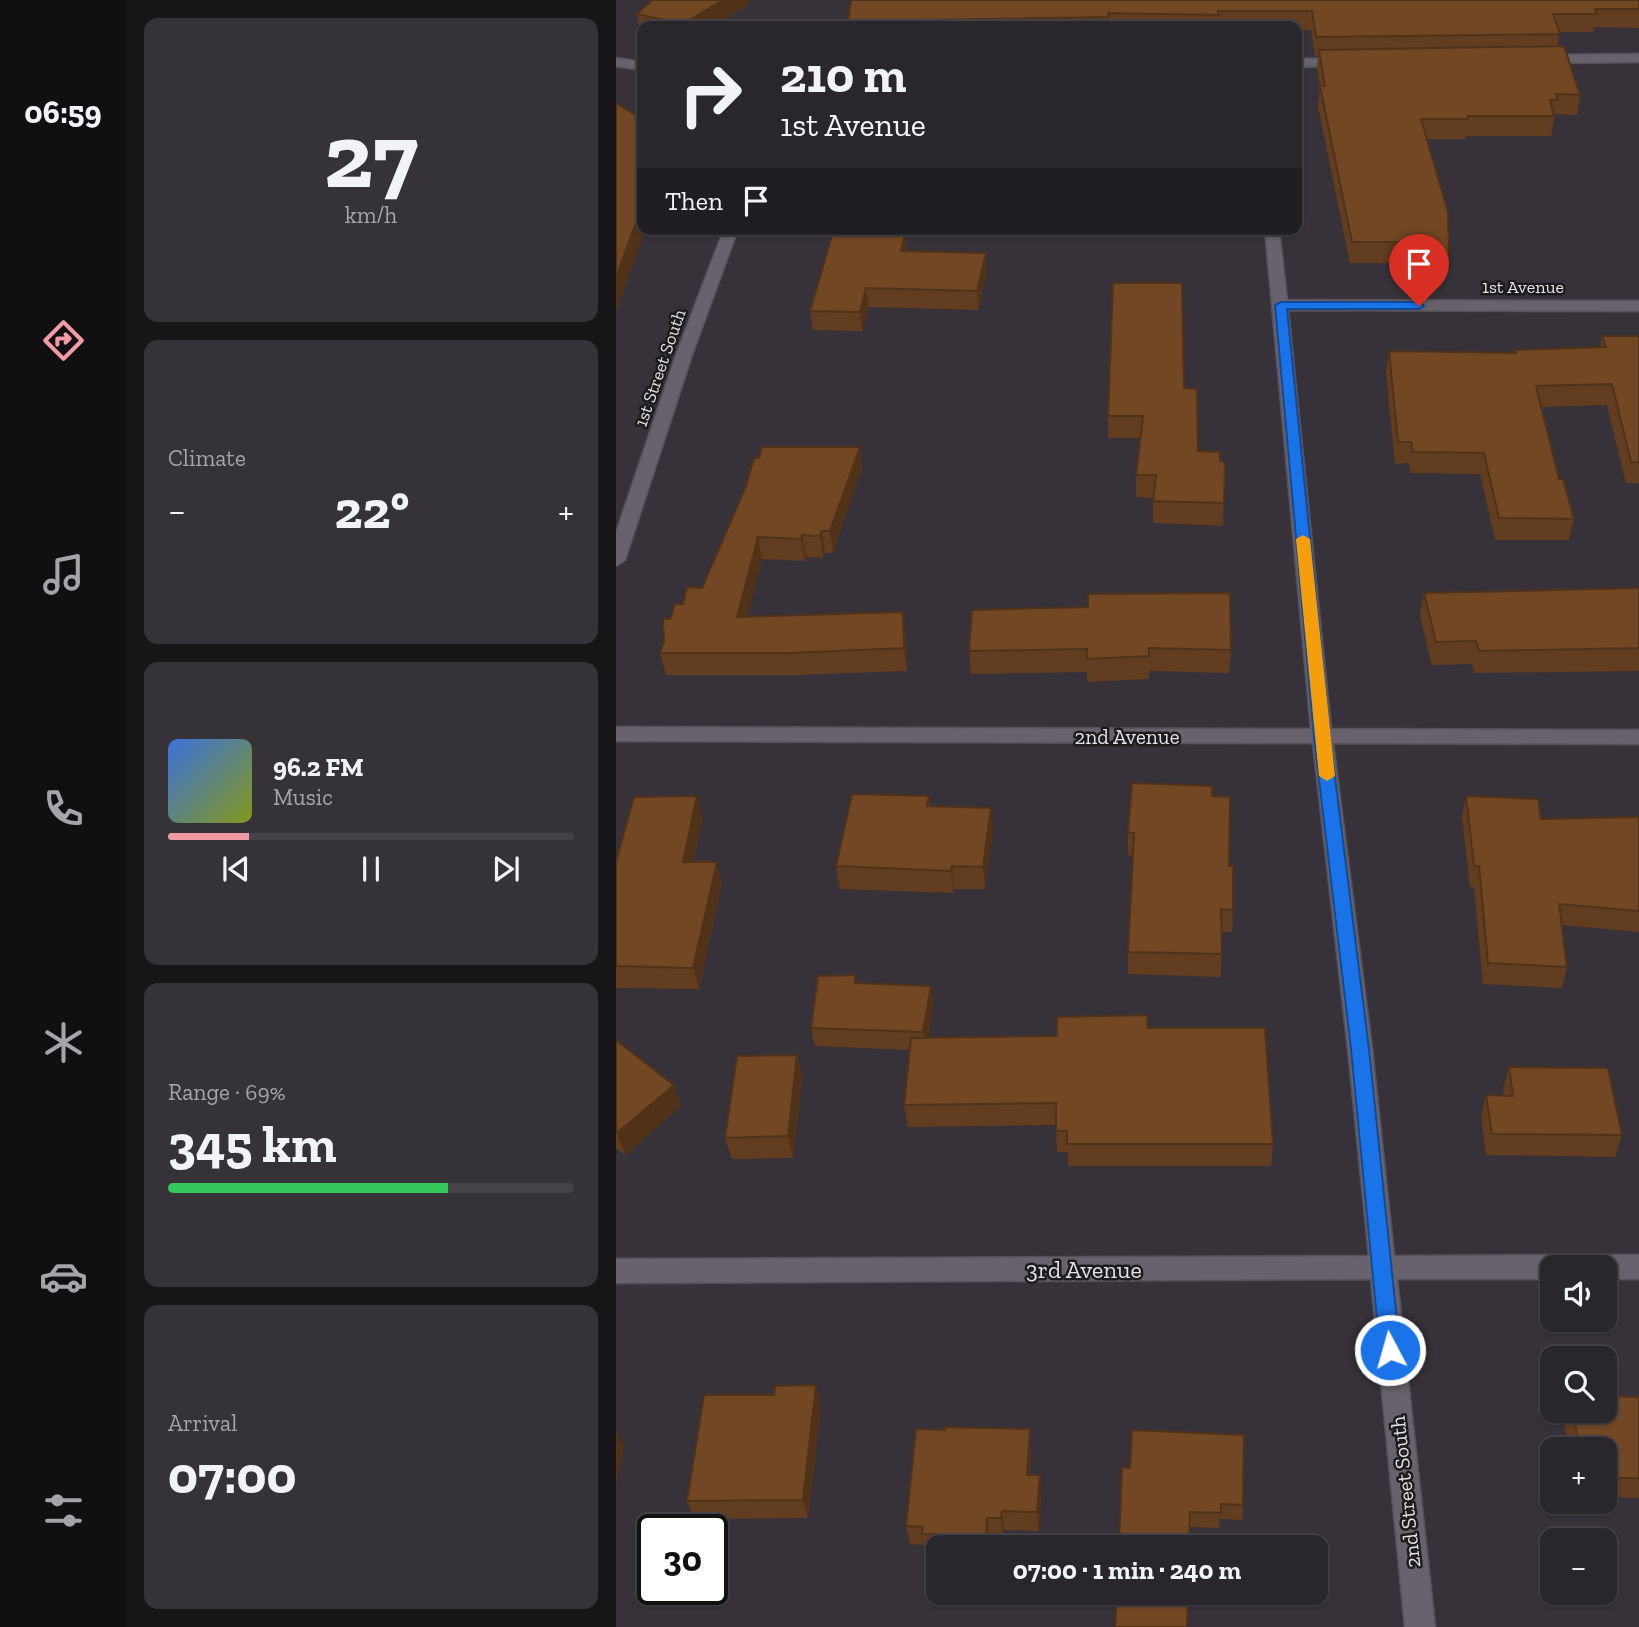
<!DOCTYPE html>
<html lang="en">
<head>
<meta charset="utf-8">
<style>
	:root { --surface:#29262c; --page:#353238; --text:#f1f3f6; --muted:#a5a5a9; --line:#454348; --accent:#f49aa4 }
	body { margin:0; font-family:"Zilla Slab",serif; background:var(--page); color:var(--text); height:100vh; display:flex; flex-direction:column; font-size:26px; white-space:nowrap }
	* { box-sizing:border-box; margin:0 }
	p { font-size:23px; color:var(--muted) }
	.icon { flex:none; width:38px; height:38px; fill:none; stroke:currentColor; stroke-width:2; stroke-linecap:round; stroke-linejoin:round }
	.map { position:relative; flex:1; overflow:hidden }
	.details { display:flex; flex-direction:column; gap:18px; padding:18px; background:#171518; width:490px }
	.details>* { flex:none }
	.guide { position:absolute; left:21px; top:21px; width:665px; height:214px; border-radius:14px; box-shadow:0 2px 5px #0004,0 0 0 2px var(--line); background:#29262c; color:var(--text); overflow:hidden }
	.fabs { position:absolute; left:924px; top:1255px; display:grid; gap:14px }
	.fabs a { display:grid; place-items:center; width:77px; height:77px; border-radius:14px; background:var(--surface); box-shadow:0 2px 5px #0004,0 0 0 2px var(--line); font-size:35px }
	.speed { position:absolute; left:21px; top:1514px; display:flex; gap:14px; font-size:35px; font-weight:700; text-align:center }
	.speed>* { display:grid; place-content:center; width:91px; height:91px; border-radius:50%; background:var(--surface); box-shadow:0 2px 5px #0004,0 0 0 2px var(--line); line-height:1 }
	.speed .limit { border:4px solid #111; border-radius:10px; background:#fff; color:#111 }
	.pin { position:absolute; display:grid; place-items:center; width:60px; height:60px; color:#fff; margin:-72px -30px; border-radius:50% 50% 50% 0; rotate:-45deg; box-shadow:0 0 7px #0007 }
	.pin .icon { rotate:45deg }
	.me { position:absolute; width:77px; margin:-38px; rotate:354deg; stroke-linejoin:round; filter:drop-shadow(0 0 5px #0008) }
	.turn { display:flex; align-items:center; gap:24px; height:147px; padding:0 28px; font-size:32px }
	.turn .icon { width:91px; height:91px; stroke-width:2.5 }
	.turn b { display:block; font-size:49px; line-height:60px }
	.then { display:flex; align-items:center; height:66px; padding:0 28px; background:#0003; gap:14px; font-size:26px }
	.big { font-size:52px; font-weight:700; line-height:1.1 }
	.details .card { flex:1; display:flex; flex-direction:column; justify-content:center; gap:10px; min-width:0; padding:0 24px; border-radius:14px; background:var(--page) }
	.details .dial { align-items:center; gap:0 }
	.dial b { font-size:91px; line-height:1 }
	.song { display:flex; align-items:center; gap:21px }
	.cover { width:84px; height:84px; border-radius:10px; background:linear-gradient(135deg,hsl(220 70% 55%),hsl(70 70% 35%)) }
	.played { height:7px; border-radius:4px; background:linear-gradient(90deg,var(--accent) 20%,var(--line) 20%) }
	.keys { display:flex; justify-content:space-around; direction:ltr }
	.heat { display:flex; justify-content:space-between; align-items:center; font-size:38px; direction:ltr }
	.charge { height:10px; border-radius:5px; background:linear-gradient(90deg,#34c759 69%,var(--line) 0) }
	.trip { position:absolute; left:310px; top:1535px; width:402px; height:70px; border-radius:14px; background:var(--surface); box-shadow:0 2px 5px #0004,0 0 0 2px var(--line); font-weight:700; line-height:70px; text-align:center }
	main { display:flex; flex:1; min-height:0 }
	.dock { display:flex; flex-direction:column; width:126px; justify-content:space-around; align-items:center; background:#100f12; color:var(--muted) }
	.dock .icon { width:49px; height:49px }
	.dock .on { color:var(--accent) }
	.dock b { font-size:32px; color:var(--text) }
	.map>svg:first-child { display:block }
</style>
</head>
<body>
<main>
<nav class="dock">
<b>06:59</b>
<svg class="icon on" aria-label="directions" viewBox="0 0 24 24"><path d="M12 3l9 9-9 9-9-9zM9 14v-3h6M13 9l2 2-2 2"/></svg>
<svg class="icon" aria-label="music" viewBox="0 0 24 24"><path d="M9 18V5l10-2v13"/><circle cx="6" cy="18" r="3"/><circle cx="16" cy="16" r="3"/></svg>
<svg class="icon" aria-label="phone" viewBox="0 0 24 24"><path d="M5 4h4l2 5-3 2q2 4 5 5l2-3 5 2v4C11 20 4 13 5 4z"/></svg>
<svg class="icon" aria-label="climate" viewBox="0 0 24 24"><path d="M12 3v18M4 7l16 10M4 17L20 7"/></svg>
<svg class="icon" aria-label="car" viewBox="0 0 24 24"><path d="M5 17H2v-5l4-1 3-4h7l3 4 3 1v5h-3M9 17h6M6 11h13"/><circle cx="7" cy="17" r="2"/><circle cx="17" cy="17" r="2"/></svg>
<svg class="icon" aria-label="filters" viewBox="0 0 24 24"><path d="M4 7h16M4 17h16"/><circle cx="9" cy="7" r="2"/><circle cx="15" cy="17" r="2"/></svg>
</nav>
<section class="details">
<div class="card dial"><b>27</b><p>km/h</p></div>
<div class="card"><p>Climate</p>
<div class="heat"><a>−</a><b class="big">22°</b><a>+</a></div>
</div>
<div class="card">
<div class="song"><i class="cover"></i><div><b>96.2 FM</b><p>Music</p></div></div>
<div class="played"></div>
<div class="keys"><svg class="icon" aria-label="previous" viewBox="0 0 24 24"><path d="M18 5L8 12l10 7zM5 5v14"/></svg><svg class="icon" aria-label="pause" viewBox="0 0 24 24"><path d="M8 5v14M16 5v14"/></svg><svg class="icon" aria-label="next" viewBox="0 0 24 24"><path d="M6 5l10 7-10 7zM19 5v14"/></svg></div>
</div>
<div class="card"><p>Range · 69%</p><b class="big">345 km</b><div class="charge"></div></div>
<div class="card"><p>Arrival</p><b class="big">07:00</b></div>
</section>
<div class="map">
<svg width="1023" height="1627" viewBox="0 0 1023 1627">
	<rect width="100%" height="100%" fill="#37323a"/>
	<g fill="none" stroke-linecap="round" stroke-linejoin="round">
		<g stroke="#555158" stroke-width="3">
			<g id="minor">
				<polygon points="1023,54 1023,62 924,63 918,59 924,55"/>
				<polygon points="0,58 26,62 26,70 0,66"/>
				<polygon points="728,58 734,62 732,65 681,67 681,59"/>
				<polygon points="108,229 122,229 76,355 9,560 0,566 0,533 60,355"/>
				<polygon points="649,229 663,229 671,300 1023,301 1023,311 672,310 715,729 1023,730 1023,744 717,743 756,1049 778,1256 936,1255 945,1259 949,1267 936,1267 936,1279 781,1279 819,1627 789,1627 755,1279 0,1283 0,1259 753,1256 732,1049 697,743 0,741 0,727 695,729"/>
				<polygon points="989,1255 1023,1255 1023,1279 989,1279 989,1267 976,1267 980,1259"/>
			</g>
		</g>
		<use href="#minor" fill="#67626b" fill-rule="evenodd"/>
	</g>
	<g fill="#623d1f">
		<polygon points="36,0 133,0 133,4 98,26 26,26 26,34 25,33 21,14"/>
		<polygon points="235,0 1023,0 1023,28 978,27 977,32 943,32 942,46 964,95 961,115 939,114 935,136 850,136 850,139 811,139 833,255 830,276 782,274 782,263 734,263 702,106 704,86 701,69 702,56 699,56 695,30 681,30 681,26 233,26 232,21"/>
		<polygon points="218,229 290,229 289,233 291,251 371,272 362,310 253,307 246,331 197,330 194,311"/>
		<polygon points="986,336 1023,336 1023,483 1010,483 991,405 925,407 943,479 958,519 953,540 879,540 864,474 794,473 793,463 779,464 770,372 773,351 898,353 898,350 984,347"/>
		<polygon points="568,388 582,451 604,461 609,462 607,526 537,523 537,498 520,497 520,475 524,438 492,438 492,416"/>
		<polygon points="244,447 246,469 217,553 209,553 207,558 190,557 189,561 146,559 131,617 287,612 290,635 291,671 179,675 50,675 44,653 54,619 67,604 86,588 143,458"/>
		<polygon points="1023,588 1023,671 858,673 856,664 816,665 804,616 808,593"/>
		<polygon points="356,610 615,650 613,673 533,671 533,679 471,682 471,672 355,674 353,651"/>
		<polygon points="313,796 314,806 375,808 377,831 369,889 338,889 338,893 224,889 220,866"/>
		<polygon points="596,796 613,866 617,910 616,932 606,932 605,977 512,974 512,952 517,856 512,855 512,833"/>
		<polygon points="850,796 925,819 1023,817 1023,932 946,925 951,967 946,988 867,984 858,887 854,887 846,817"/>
		<polygon points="87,818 77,862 106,884 83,989 0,988 0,861"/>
		<polygon points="241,983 315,986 317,1005 312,1038 441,1036 532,1028 657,1144 655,1166 452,1166 452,1152 441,1152 440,1125 292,1127 288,1105 294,1050 199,1046 195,1028"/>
		<polygon points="0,1040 65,1106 9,1155 0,1148"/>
		<polygon points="181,1055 186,1077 177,1158 116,1159 109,1138"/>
		<polygon points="893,1067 1006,1135 999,1157 870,1155 865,1116 870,1095 888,1095 887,1089"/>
		<polygon points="1023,1397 1023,1498 989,1497 989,1449 952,1449 947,1415 949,1410 989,1410"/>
		<polygon points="205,1405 192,1518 78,1519 71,1501"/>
		<polygon points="414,1429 415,1449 414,1475 424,1475 425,1494 423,1531 388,1530 387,1537 373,1536 373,1547 322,1547 322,1553 310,1552 308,1545 294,1544 290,1526"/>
		<polygon points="506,1467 627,1505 626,1520 604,1519 603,1528 573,1527"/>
	</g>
	<g fill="#503219">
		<polygon points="107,0 133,0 133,4 98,26 68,26 67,24"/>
		<polygon points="26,206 26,229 30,229 0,312 0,278"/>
		<polygon points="283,229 290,229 284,252 282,233"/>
		<polygon points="289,233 291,252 285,251"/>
		<polygon points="370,253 371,272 362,310 361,291"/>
		<polygon points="250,288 253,307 246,331 244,312"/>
		<polygon points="244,447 246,469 217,553 214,531"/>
		<polygon points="206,531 209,553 207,558 204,536"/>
		<polygon points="186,535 190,557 189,561 185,539"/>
		<polygon points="142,537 146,559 126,640 121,617"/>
		<polygon points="287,612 290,635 291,671 288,648"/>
		<polygon points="81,796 87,818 72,884 67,862"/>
		<polygon points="375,808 377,831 369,889 367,867"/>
		<polygon points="101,862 106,884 83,989 77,968"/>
		<polygon points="336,866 338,889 338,893 335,871"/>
		<polygon points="315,986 317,1005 310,1051 307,1032"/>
		<polygon points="181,1055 186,1077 177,1158 172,1136"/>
		<polygon points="58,1085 65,1106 9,1155 1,1133"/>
		<polygon points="200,1385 205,1405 192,1518 187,1500"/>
		<polygon points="0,1429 8,1446 0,1486"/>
		<polygon points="414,1429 415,1449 412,1494 411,1475"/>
		<polygon points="424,1475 425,1494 423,1531 421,1512"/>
		<polygon points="386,1511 388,1530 387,1537 385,1518"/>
		<polygon points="371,1518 373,1536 373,1547 371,1547 370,1536"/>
	</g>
	<g fill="#724724" stroke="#503219" stroke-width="2">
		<polygon points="36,0 107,0 67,24 21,14"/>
		<polygon points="235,0 1023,0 1023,9 979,9 981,14 937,14 944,34 700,37 696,11 602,11 602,15 492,13 492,17 232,21"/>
		<polygon points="948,46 964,95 940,94 942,100 934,100 938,116 852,116 852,119 805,119 832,212 833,255 785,253 785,242 736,242 704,86 709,86 703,50"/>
		<polygon points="0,103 26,119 26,206 0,278"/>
		<polygon points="218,229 283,229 282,233 289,233 285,251 370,253 361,291 250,288 244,312 194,311"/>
		<polygon points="497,283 566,283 568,388 581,389 582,451 604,452 604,461 609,462 608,503 537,501 540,475 520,475 527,416 492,416"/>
		<polygon points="986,336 1023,336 1023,462 1015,462 996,384 920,386 943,479 947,479 958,519 883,518 868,453 797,452 795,442 782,442 773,351 900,353 898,350 990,347"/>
		<polygon points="146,447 244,447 214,531 206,531 204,536 186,535 185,539 142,537 121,617 287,612 288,648 175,653 44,653 48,641 47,619 54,619 59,604 67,604 71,587 86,588 130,486 138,458 143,458"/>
		<polygon points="1023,588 1023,648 863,651 860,641 820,642 808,593"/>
		<polygon points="614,593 615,650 533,648 533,656 471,659 471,649 353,651 356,610 472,607 472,594"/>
		<polygon points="516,783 596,786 596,796 614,797 613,866 617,866 617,910 605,909 606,954 512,952 518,833 512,833"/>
		<polygon points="236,794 313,796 311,806 375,808 367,867 336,866 335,871 220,866"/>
		<polygon points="81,796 67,862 101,862 77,968 0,966 0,861 18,797"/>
		<polygon points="850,796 922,799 925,819 1023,817 1023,911 943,904 951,967 872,963 863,866 858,866"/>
		<polygon points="239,975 239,983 315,986 307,1032 195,1028 202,976"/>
		<polygon points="531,1015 532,1028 649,1028 657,1144 451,1144 451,1131 440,1131 440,1103 288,1105 295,1038 441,1036 441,1017"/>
		<polygon points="0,1040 58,1085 1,1133 0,1133"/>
		<polygon points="181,1055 172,1136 109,1138 121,1056"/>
		<polygon points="893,1067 992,1068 1006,1135 876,1134 870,1095 897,1096"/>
		<polygon points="200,1385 187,1500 71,1501 88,1395 158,1395 159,1386"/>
		<polygon points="989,1396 1023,1397 1023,1478 989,1478 989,1449 963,1449 957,1410 989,1410"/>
		<polygon points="329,1427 414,1429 411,1475 424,1475 421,1512 386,1511 385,1518 371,1518 370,1536 306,1534 307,1527 290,1526 300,1429 329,1430"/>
		<polygon points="516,1430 628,1435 627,1505 605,1504 605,1513 574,1512 573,1547 503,1547 506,1467 514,1468"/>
		<polygon points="501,1592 572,1592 571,1627 499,1627"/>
	</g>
	<polygon fill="#1a73e8" stroke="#114b97" stroke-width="2" points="665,302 803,302 808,306 803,309 671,309 714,737 753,1049 784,1350 781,1357 774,1360 767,1357 764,1350 735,1049 698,737 659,305"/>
	<polygon fill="#f59e0b" points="687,535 694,539 719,776 711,781 703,776 680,539"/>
	<g text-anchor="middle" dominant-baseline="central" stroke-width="5" stroke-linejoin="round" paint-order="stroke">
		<g font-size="18" fill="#e4e0e6" stroke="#1d1b1e">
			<text x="907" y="287">1st Avenue</text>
			<text transform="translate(44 368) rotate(-71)">1st Street South</text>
		</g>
		<g font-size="21" fill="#e4e0e6" stroke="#1d1b1e">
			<text x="511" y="736">2nd Avenue</text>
			<text transform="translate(789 1492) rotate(-96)">2nd Street South</text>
		</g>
		<g font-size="24" fill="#e4e0e6" stroke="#1d1b1e">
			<text x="468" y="1269">3rd Avenue</text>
		</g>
	</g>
</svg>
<div class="fabs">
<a><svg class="icon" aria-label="sound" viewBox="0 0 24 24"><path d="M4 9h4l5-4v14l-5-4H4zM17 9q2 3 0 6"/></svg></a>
<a><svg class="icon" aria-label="search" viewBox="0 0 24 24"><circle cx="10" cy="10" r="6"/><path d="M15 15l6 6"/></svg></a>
<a>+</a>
<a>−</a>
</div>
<div class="speed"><div class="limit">30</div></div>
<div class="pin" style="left:803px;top:306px;background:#d93025"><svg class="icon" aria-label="arrive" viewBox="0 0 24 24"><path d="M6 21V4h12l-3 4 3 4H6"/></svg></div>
<svg class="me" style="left:774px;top:1350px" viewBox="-20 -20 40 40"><circle r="17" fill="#1a73e8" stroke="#fff" stroke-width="3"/><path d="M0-11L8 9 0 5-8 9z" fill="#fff"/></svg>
<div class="trip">07:00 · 1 min · 240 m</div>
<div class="guide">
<div class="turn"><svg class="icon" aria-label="right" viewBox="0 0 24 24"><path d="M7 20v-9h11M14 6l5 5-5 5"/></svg><div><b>210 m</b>1st Avenue</div></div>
<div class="then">Then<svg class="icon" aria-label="arrive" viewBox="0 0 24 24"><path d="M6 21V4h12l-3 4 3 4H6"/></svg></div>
</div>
</div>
</main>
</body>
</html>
